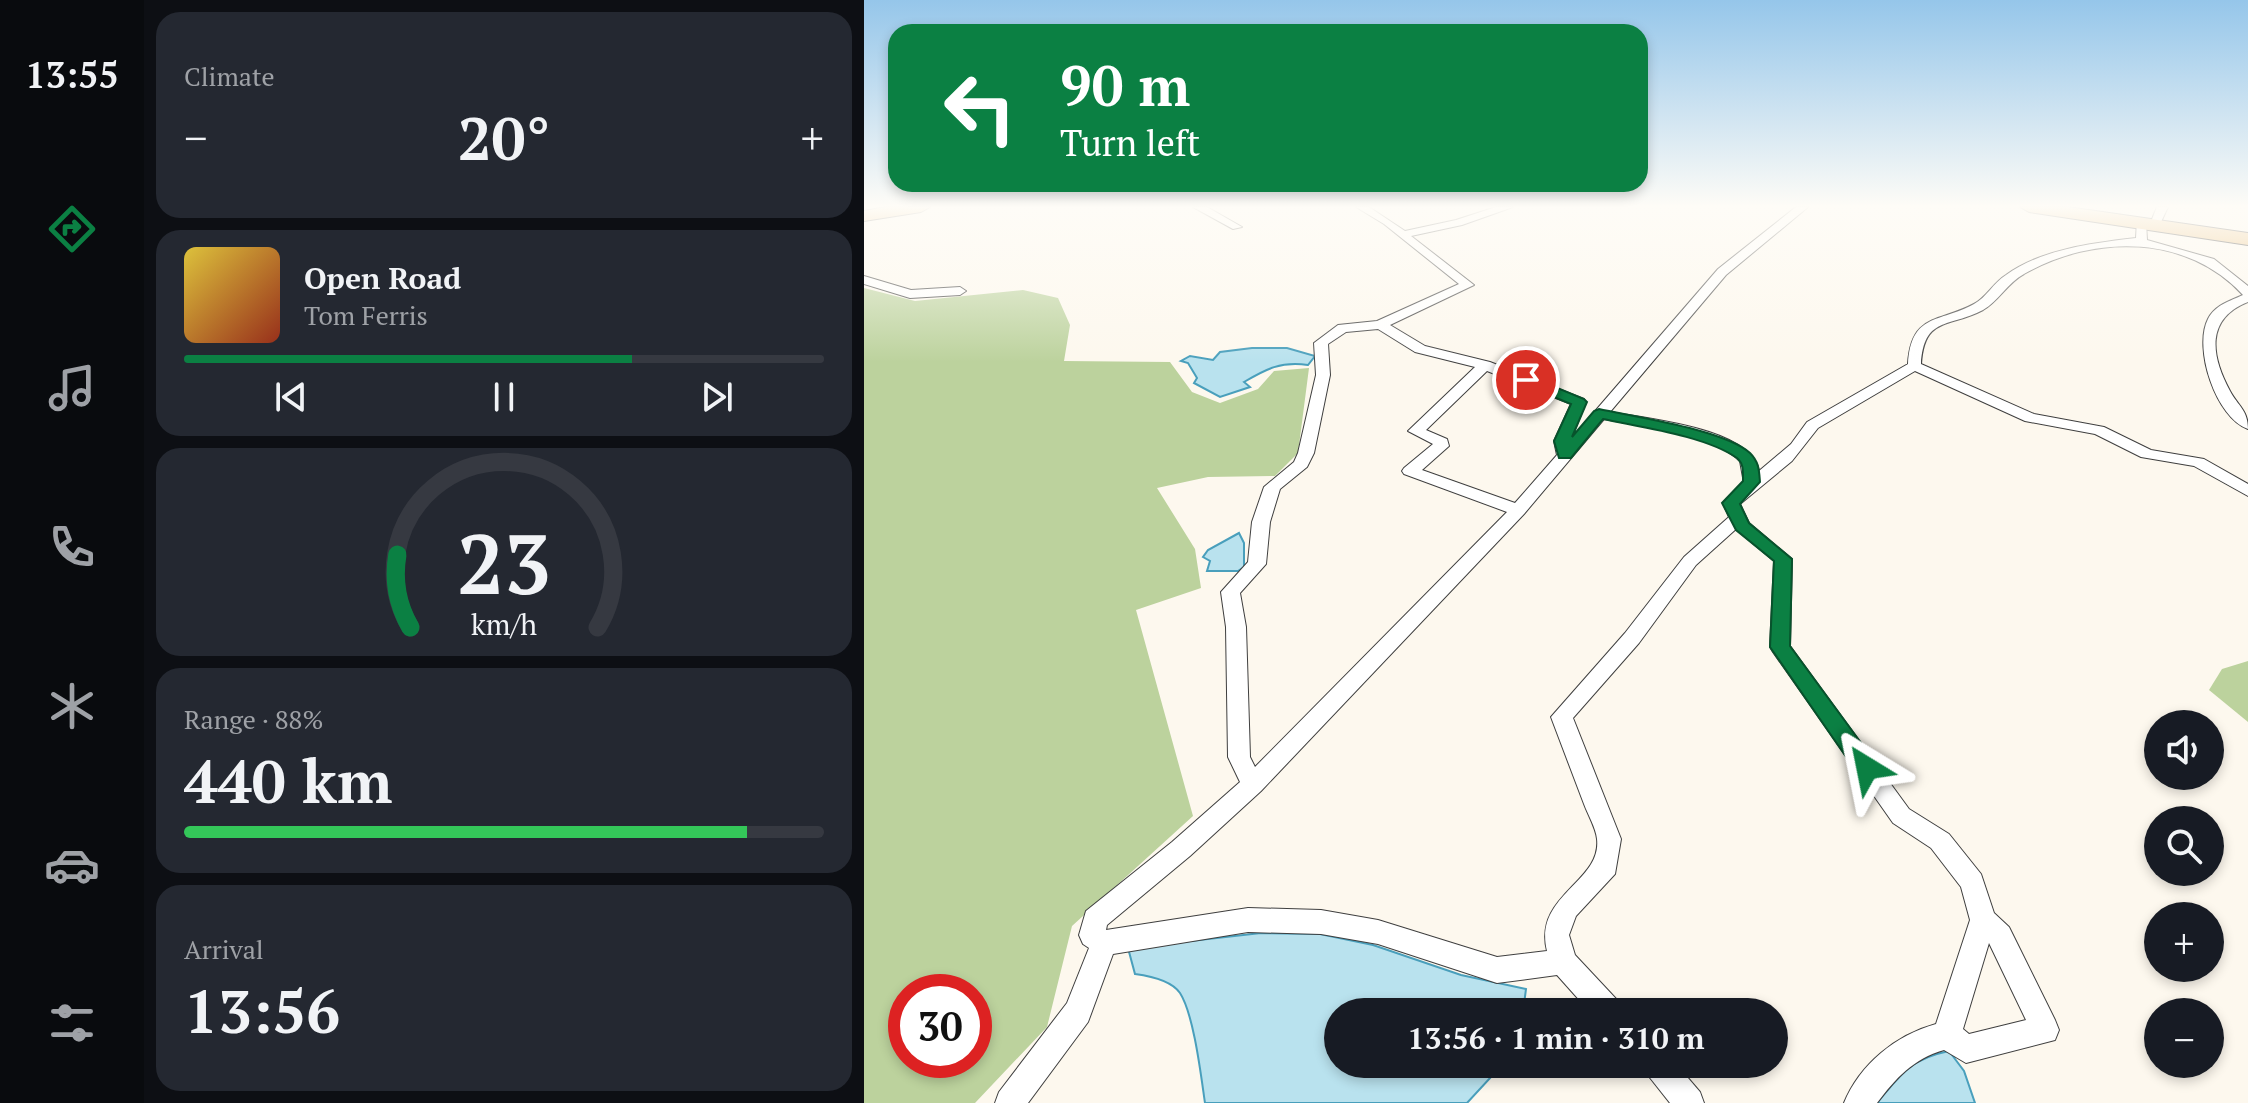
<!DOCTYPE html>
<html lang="en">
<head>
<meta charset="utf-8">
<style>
	:root { --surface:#171b24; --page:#242831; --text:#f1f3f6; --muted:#9ea1a6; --line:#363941; --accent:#0b8043 }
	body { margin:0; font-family:"PT Serif",serif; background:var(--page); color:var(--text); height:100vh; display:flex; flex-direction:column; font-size:30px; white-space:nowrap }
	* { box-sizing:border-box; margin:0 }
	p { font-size:26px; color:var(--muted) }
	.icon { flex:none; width:44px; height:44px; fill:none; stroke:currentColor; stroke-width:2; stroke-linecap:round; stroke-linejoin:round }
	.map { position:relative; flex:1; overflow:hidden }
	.side { display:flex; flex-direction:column; gap:12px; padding:12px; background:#0d0f14; width:720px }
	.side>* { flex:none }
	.guide { position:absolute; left:24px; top:24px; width:760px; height:168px; border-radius:24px; box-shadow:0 4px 12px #0003; background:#0b8043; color:#fff; overflow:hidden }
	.fabs { position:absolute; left:1280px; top:710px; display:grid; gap:16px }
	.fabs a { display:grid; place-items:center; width:80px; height:80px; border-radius:50%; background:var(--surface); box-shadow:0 4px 12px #0003; font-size:40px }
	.speed { position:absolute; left:24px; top:974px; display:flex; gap:16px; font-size:40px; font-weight:700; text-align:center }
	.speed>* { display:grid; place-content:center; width:104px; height:104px; border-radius:50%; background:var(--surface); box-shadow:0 4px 12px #0003; line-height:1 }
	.speed .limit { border:12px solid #d22; background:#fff; color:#111 }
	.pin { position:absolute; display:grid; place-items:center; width:68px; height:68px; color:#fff; margin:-34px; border:4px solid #fff; border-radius:50%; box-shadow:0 2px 8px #0007 }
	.me { position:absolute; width:88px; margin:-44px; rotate:325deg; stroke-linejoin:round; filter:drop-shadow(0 0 6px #0008) }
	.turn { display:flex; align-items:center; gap:28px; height:168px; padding:0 40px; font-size:36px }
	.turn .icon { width:104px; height:104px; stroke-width:2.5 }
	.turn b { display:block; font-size:56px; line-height:68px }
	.big { font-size:60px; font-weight:800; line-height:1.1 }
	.side .widget { flex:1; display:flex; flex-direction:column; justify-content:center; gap:12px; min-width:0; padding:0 28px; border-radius:24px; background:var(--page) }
	.side .dial { align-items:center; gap:0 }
	.dial svg { height:208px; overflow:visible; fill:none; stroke:var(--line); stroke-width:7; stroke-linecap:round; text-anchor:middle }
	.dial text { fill:var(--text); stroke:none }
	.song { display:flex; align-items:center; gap:24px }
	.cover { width:96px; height:96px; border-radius:12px; background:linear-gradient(135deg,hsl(50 70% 55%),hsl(10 70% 35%)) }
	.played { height:8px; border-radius:4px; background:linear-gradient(90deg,var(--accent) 70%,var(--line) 70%) }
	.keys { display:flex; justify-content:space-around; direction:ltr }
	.heat { display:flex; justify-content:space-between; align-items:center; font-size:44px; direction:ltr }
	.charge { height:12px; border-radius:6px; background:linear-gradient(90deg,#34c759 88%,var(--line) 0) }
	.trip { position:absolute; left:460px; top:998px; width:464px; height:80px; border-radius:40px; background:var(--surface); box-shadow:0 4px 12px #0003; font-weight:800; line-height:80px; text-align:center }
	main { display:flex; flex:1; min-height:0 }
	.menu { display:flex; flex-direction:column; width:144px; justify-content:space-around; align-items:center; background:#090b0e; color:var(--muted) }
	.menu .icon { width:56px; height:56px }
	.menu .selected { color:var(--accent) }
	.menu b { font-size:36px; color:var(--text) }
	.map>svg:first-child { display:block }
</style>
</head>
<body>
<main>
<nav class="menu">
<b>13:55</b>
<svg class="icon selected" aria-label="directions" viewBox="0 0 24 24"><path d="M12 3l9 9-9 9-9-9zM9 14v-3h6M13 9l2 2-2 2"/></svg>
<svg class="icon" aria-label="music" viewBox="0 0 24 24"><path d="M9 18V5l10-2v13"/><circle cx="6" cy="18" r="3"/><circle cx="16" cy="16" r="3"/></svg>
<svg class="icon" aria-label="phone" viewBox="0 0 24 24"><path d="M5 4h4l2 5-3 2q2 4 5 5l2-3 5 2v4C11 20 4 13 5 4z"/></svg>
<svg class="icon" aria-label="climate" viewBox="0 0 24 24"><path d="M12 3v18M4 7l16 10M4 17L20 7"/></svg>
<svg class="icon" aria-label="car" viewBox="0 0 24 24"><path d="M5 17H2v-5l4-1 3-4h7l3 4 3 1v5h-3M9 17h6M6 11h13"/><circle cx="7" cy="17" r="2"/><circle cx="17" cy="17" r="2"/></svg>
<svg class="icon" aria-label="filters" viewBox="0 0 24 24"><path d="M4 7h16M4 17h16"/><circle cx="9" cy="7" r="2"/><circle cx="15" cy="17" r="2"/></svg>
</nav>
<section class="side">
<div class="widget"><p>Climate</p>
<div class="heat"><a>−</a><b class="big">20°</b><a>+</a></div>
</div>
<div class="widget">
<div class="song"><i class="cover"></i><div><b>Open Road</b><p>Tom Ferris</p></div></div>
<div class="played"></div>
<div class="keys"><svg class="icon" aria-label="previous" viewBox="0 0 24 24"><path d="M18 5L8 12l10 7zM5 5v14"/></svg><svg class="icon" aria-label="pause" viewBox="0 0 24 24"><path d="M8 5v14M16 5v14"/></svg><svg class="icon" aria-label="next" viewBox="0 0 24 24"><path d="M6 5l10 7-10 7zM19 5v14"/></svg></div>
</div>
<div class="widget dial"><svg viewBox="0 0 100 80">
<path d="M14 69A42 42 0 1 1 86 69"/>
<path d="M14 69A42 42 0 0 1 9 41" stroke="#0b8043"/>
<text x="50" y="56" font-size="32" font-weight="700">23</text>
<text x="50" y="72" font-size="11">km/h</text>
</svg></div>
<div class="widget"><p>Range · 88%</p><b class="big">440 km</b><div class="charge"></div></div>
<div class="widget"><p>Arrival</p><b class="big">13:56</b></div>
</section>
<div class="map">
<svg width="1384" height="1103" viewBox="0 0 1384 1103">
	<rect width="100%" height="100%" fill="#fdf8ee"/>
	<g fill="#bcd29d" fill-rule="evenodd">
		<path d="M0,288L51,301L159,290L194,298L206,325L200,361L306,362L328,392L356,403L394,389L410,371L445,368L434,453L411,476L344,477L293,488L331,549L337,588L272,610L329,816L208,926L183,1027L111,1103H0ZM42,992H110V1060H42Z"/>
		<polygon points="1384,661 1384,722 1345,690 1358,669"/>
	</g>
	<g fill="#b9e2ee" stroke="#499fbc" stroke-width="2">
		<path d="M388,348H423L451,356L444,365C417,361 402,369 380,382L386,387L356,397L330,383L333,378L324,363L317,361L326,356L349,360L356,352Z"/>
		<polygon points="375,533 380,543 380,567 374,571 343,571 346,561 339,557 344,550"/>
		<path d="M397,933L456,934L509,945L597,975L662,989L659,1012H474V1064H639L603,1103H341C337,1076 330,1015 316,993C307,980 286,976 271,974L264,948Z"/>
		<path d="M1085,1051L1100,1071L1111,1103H1013C1037,1074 1046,1059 1085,1051Z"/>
	</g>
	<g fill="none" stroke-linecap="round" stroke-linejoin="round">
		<g stroke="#3f3f3f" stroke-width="2">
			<g id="street">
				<polygon points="329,207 343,207 378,227 369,229"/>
				<path d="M492,207H505L541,231L592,220L632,207H649L598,225L547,236L610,285L526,325L561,346L626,362L720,399L722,402L707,439L854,269L932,207H944L862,275L746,412C783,419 887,428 895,471L927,444L943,422L1044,364C1047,313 1075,323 1110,304C1123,297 1129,283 1142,275C1178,249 1229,243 1272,238L1273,220L1282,222L1283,240L1350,259L1384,286V302C1341,319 1347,356 1366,391C1374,406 1384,410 1384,429C1352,418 1329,348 1344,319C1351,305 1366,301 1379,295C1323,234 1230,234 1160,274C1143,283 1135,301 1119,310C1085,328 1060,316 1057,364L1170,414L1240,427L1287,450L1340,459L1384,484V496L1330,466L1277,457L1231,434L1161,421L1051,371L954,428L928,461L876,504L885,523L928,559L926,646L1045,809L1085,834L1117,874L1130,913L1145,927L1191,1020L1195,1030L1191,1040L1102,1063L1080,1050C1049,1059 1032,1078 1013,1103H980C996,1064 1032,1035 1072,1024L1106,920L1097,887L1067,848L1029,823L909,652L906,647L910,561L872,529L832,565L775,643L709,718L757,839L751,874L712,916L705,935L711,955L755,1002L759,1012H726L693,975L633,983L514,944L457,934L384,932L249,954L224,1022L164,1103H131L135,1092L203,1003L225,948L219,944L215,935L222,911L308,842L376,782L364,757L362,627L357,592L384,562L388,522L400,487L430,462L434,453L452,375L450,343L474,325L513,321L595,284L520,224ZM514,329L551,352L611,367L544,431L569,444L540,468L538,471L540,474L643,512L391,767L386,757L382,627L376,593L402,564L406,522L416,489L443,467L450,453L466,375L464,344L482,332ZM623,371L707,404L690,441L693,455L651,503L558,470L585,446L583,439L562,430ZM740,419C783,428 841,430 876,461L880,483L859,503L865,517L820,557L761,633L687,717C698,746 709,775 720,804C724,815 732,828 733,839C738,882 669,895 683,951L633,957L514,920L457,910L384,908L242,930L243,925L326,856L397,791L660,514ZM1125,943L1162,1020L1105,1034L1099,1029Z"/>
				<polygon points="1293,207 1304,207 1296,224 1291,227 1286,224"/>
				<polygon points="0,276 47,290 96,287 102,291 96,295 46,298 0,284"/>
				<polygon points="778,1064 812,1064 836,1092 840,1103 806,1103 783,1074"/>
			</g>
		</g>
		<g stroke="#1d1d1d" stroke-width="2">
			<g id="primary">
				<polygon points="21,207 66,207 57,212 0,221 0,211"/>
				<polygon points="1156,207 1204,207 1384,233 1384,245 1165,212"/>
			</g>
		</g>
		<use href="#street" fill="#fff" fill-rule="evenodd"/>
		<use href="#primary" fill="#e7ba74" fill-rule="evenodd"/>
	</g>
	<linearGradient id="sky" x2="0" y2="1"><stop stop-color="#95c6ea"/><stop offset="0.57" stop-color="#fefcf7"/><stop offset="1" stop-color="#fefcf7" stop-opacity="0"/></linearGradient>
	<rect width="1384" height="362" fill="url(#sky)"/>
	<path fill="#0b8043" stroke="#07532c" stroke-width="2" d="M656,377H667L720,399L723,402L708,437L730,411L735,409C771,417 861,430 886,453C895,462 895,470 896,482L876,504L885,523L928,559L926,646L1011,762L1014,768L1011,774H994L906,647L910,561L872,530L858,503L879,481C879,472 880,464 873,458C842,436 776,427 739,419L707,458H695L690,441L707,404L656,383Z"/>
</svg>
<div class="fabs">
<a><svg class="icon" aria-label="sound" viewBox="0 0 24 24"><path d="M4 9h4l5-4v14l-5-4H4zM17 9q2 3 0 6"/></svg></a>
<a><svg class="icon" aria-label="search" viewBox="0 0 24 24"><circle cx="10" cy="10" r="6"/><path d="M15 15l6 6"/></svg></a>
<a>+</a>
<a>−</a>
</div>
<div class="speed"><div class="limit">30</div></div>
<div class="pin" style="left:662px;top:380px;background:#d93025"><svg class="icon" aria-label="arrive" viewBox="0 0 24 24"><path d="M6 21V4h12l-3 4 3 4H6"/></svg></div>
<svg class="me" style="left:1003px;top:768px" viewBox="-20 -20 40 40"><path d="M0-17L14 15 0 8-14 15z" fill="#0b8043" stroke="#fff" stroke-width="4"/></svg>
<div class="trip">13:56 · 1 min · 310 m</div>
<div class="guide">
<div class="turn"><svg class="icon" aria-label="left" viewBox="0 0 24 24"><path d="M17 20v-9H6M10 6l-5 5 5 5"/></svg><div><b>90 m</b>Turn left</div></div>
</div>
</div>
</main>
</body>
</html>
